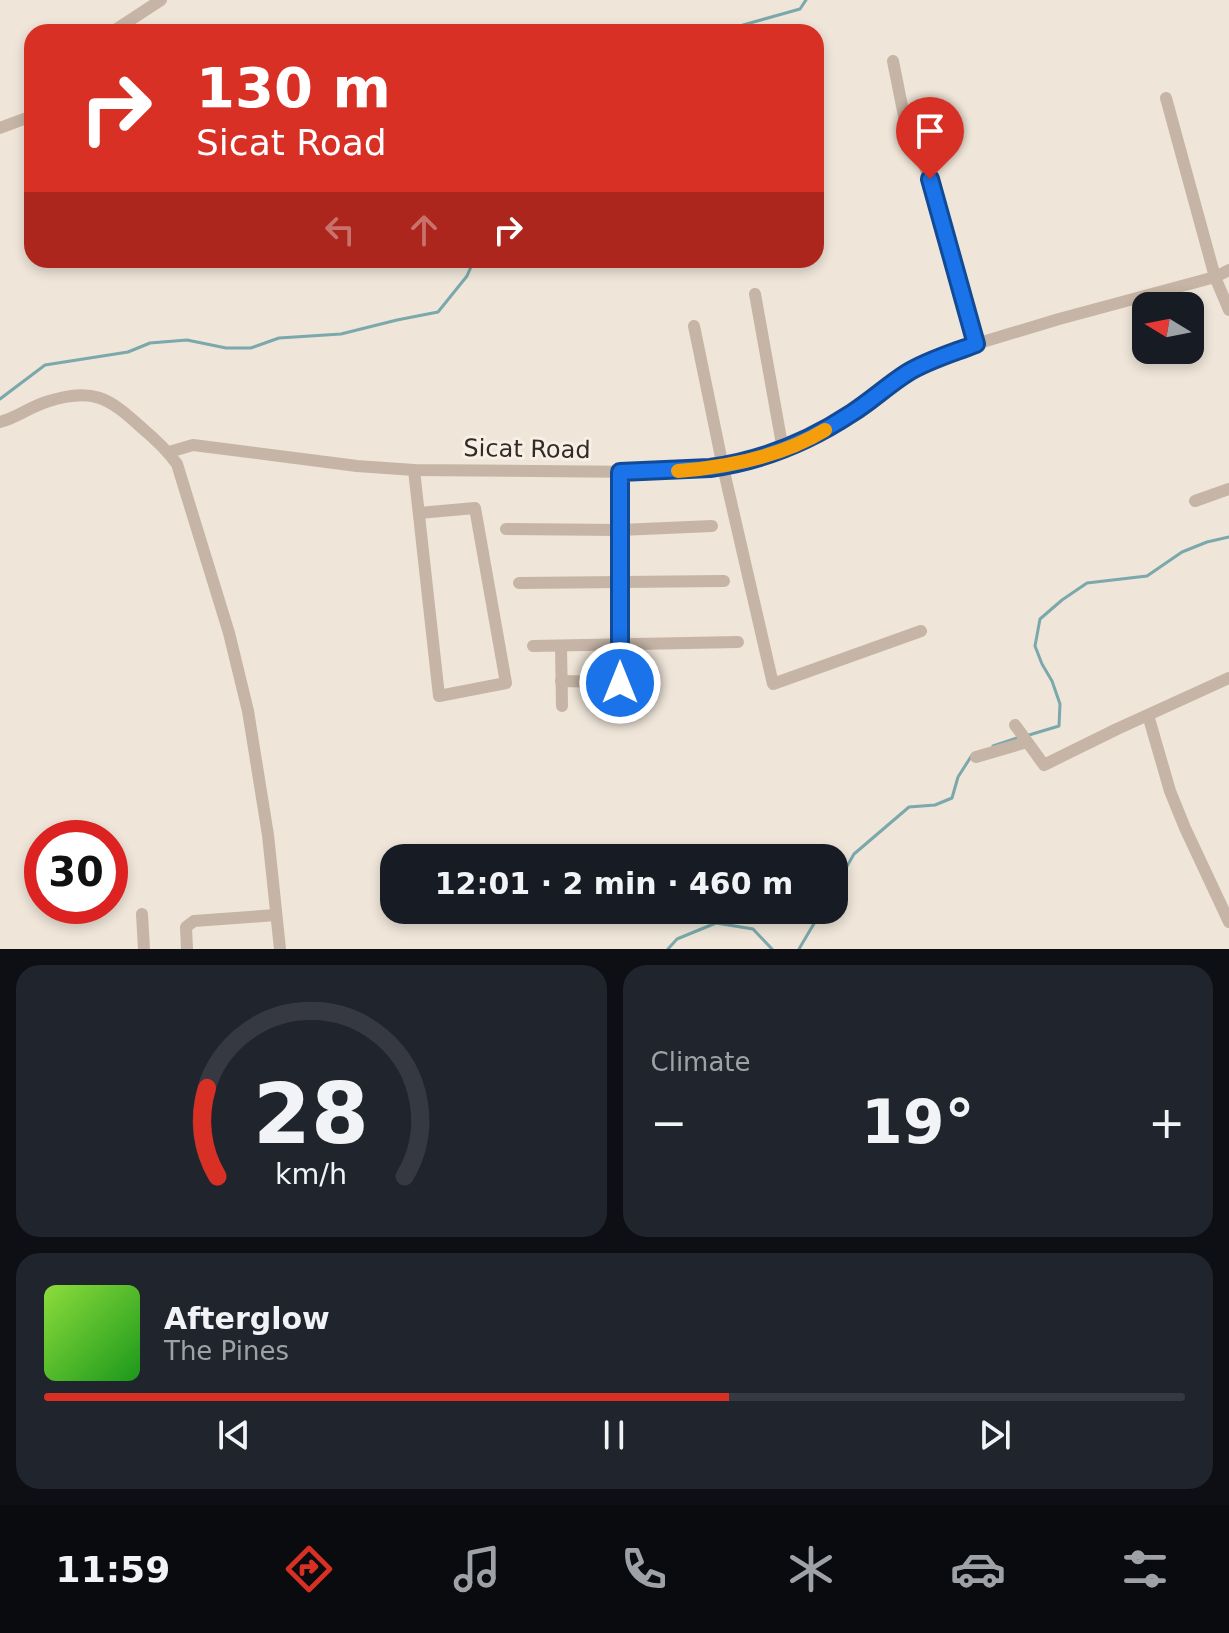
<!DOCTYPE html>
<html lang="en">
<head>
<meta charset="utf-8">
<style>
	:root { --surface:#171b24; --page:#20242c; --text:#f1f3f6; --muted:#9ea1a6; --line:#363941; --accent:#d93025 }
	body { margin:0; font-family:"DejaVu Sans",sans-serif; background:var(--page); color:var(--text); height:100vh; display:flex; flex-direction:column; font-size:30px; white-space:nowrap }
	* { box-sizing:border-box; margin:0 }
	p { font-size:26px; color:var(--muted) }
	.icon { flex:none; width:44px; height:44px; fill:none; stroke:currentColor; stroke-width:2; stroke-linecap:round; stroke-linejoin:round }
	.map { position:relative; height:949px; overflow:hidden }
	.drawer { display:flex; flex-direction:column; gap:16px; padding:16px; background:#0d0f14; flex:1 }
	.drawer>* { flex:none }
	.guide { position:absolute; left:24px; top:24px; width:800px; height:244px; border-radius:24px; box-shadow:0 4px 12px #0003; background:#d93025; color:#fff; overflow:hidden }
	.needle { width:52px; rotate:280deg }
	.controls { position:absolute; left:1132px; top:292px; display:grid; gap:16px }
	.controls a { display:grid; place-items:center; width:72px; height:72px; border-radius:16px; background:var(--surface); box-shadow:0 4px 12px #0003; font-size:40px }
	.speed { position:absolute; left:24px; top:820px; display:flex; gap:16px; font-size:40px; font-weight:700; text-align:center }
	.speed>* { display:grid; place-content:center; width:104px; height:104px; border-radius:50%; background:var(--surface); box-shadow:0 4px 12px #0003; line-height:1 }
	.speed .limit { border:12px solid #d22; background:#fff; color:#111 }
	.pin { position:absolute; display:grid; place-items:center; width:68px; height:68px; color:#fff; margin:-82px -34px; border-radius:50% 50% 50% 0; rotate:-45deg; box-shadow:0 0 8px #0007 }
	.pin .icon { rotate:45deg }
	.me { position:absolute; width:88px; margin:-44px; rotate:0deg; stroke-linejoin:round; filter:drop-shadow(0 0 6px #0008) }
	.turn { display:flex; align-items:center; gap:28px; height:168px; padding:0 40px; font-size:36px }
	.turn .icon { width:104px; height:104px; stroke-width:2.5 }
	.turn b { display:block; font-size:56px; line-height:68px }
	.lanes { display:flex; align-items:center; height:76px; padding:0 40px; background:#0003; justify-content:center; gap:40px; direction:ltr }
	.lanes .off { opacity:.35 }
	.big { font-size:60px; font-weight:600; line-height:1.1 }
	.drawer .tile { flex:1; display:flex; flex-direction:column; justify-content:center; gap:12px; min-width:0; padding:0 28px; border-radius:24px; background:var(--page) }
	.drawer .dial { align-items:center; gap:0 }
	.dial svg { height:208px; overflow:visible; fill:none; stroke:var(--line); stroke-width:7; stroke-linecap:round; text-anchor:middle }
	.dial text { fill:var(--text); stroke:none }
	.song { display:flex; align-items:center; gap:24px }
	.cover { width:96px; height:96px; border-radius:12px; background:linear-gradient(135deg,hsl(90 70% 55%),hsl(120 70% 35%)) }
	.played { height:8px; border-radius:4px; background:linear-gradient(90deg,var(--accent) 60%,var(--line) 60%) }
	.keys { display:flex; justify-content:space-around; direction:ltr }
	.heat { display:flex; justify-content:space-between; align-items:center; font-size:44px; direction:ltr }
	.drawer .tiles { flex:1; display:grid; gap:16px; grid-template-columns:1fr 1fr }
	.tile:last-child { grid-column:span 2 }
	.trip { position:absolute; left:380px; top:844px; width:468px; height:80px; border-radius:24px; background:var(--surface); box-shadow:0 4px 12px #0003; font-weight:600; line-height:80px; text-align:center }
	.tabs { display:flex; height:128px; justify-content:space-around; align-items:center; background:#090b0e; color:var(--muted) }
	.tabs .icon { width:56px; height:56px }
	.tabs .on { color:var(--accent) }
	.tabs b { font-size:36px; color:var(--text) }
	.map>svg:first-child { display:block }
</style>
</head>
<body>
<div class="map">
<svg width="1229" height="949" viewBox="0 0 1229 949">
	<rect width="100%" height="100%" fill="#efe5d9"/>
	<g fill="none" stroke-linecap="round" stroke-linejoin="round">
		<g stroke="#7aa8ab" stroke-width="3">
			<polyline points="739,32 743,25 800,9 806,0"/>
			<polyline points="0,399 45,365 128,352 150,343 187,340 226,348 251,348 279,338 341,334 397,320 438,312 467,276 474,260"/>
			<polyline points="1029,735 1059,726 1060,704 1052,681 1042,664 1035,646 1040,619 1062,600 1087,583 1147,576 1182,552 1207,542 1229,537"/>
			<polyline points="993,746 1020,737"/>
			<polyline points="834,889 854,854 909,807 935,805 952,798 958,777 972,755"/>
			<polyline points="668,949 677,939 716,923 753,929 772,949"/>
			<polyline points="799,949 822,910"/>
		</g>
		<g stroke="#c6b5a6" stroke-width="12">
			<polyline points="112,32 161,0"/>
			<polyline points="893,61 904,116 930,179 976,344"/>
			<polyline points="1166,98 1215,277 1229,310"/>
			<polyline points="0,128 32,116"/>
			<polyline points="755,294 783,450"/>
			<polyline points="694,326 723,467 773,684 921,631"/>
			<path d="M0,422C16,418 30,407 46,402C93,387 108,397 142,428C155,439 167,450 177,464L229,633L248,711L268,835L280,949"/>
			<polyline points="169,452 193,445 357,466 414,470 643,472 671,471 723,467 783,450 808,440 854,412 908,372 932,361 976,344 1059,319 1215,277 1229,270"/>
			<polyline points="414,470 439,696 506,683 475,508 419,513"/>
			<polyline points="620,472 620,683"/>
			<polyline points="1195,501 1229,489"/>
			<polyline points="506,529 620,530 712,526"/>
			<polyline points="519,583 724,581"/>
			<polyline points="533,646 738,642"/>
			<polyline points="561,646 562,706"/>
			<polyline points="561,681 652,683"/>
			<polyline points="1148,715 1170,791 1185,828 1229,922"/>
			<polyline points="1015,725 1044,765 1117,729 1229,678"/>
			<polyline points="976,757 1027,742"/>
			<polyline points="142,914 144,949"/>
			<polyline points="187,949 186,927 194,921 276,915"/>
		</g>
	</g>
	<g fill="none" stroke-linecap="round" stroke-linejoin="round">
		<g stroke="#114b97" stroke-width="20">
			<path id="route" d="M620,683V472L710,468C762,461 808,442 852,413C871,401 888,385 907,373C928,360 953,353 976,344L930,179"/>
		</g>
		<use href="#route" stroke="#1a73e8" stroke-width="14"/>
		<path stroke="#f59e0b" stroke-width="14" d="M678,471C728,467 781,457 825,430"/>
	</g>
	<g text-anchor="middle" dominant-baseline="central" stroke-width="6" stroke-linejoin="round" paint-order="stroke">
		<g font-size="24" fill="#332b27" stroke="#f8efe5">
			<text transform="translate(527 449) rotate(1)">Sicat Road</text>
		</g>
	</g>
</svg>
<div class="controls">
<a><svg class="needle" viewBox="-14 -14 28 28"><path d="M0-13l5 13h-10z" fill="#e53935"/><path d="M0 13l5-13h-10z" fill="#9ea1a6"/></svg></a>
</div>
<div class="speed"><div class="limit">30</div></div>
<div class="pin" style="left:930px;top:179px;background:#d93025"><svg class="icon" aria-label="arrive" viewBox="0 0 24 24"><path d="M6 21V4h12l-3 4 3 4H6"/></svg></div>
<svg class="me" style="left:620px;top:683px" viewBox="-20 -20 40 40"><circle r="17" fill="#1a73e8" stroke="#fff" stroke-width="3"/><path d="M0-11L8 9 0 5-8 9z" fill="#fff"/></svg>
<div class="trip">12:01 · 2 min · 460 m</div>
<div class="guide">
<div class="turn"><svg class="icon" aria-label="right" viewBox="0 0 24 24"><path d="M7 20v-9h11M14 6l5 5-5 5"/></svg><div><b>130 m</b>Sicat Road</div></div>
<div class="lanes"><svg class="icon off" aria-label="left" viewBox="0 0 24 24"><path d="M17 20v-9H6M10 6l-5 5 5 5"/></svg><svg class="icon off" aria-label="ahead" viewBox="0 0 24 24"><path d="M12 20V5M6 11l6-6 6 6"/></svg><svg class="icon" aria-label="right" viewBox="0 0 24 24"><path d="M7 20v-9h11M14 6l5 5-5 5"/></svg></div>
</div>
</div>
<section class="drawer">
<div class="tiles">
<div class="tile dial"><svg viewBox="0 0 100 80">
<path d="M14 69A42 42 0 1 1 86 69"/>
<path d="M14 69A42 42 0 0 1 10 35" stroke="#d93025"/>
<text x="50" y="56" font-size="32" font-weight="700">28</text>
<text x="50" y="72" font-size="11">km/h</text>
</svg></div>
<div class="tile"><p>Climate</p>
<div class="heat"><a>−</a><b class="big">19°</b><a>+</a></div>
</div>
<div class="tile">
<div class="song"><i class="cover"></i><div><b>Afterglow</b><p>The Pines</p></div></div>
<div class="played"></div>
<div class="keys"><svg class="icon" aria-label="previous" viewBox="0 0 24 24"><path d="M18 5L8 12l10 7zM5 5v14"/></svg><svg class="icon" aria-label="pause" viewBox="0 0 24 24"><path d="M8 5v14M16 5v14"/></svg><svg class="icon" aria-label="next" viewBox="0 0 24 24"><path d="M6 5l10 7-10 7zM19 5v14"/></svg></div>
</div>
</div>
</section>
<nav class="tabs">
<b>11:59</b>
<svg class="icon on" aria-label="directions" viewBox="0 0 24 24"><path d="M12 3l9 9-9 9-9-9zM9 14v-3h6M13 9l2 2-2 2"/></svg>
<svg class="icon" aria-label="music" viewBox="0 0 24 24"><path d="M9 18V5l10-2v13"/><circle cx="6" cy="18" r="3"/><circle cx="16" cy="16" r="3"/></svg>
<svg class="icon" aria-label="phone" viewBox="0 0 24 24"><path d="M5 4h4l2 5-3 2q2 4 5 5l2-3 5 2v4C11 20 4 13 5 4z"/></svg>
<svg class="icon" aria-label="climate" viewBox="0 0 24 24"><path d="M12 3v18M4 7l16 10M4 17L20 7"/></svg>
<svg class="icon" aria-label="car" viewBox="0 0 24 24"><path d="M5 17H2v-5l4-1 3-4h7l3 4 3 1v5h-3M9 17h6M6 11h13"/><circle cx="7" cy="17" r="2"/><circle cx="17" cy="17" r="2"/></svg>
<svg class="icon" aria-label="filters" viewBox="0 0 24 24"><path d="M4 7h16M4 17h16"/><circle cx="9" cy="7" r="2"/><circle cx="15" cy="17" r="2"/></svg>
</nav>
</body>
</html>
